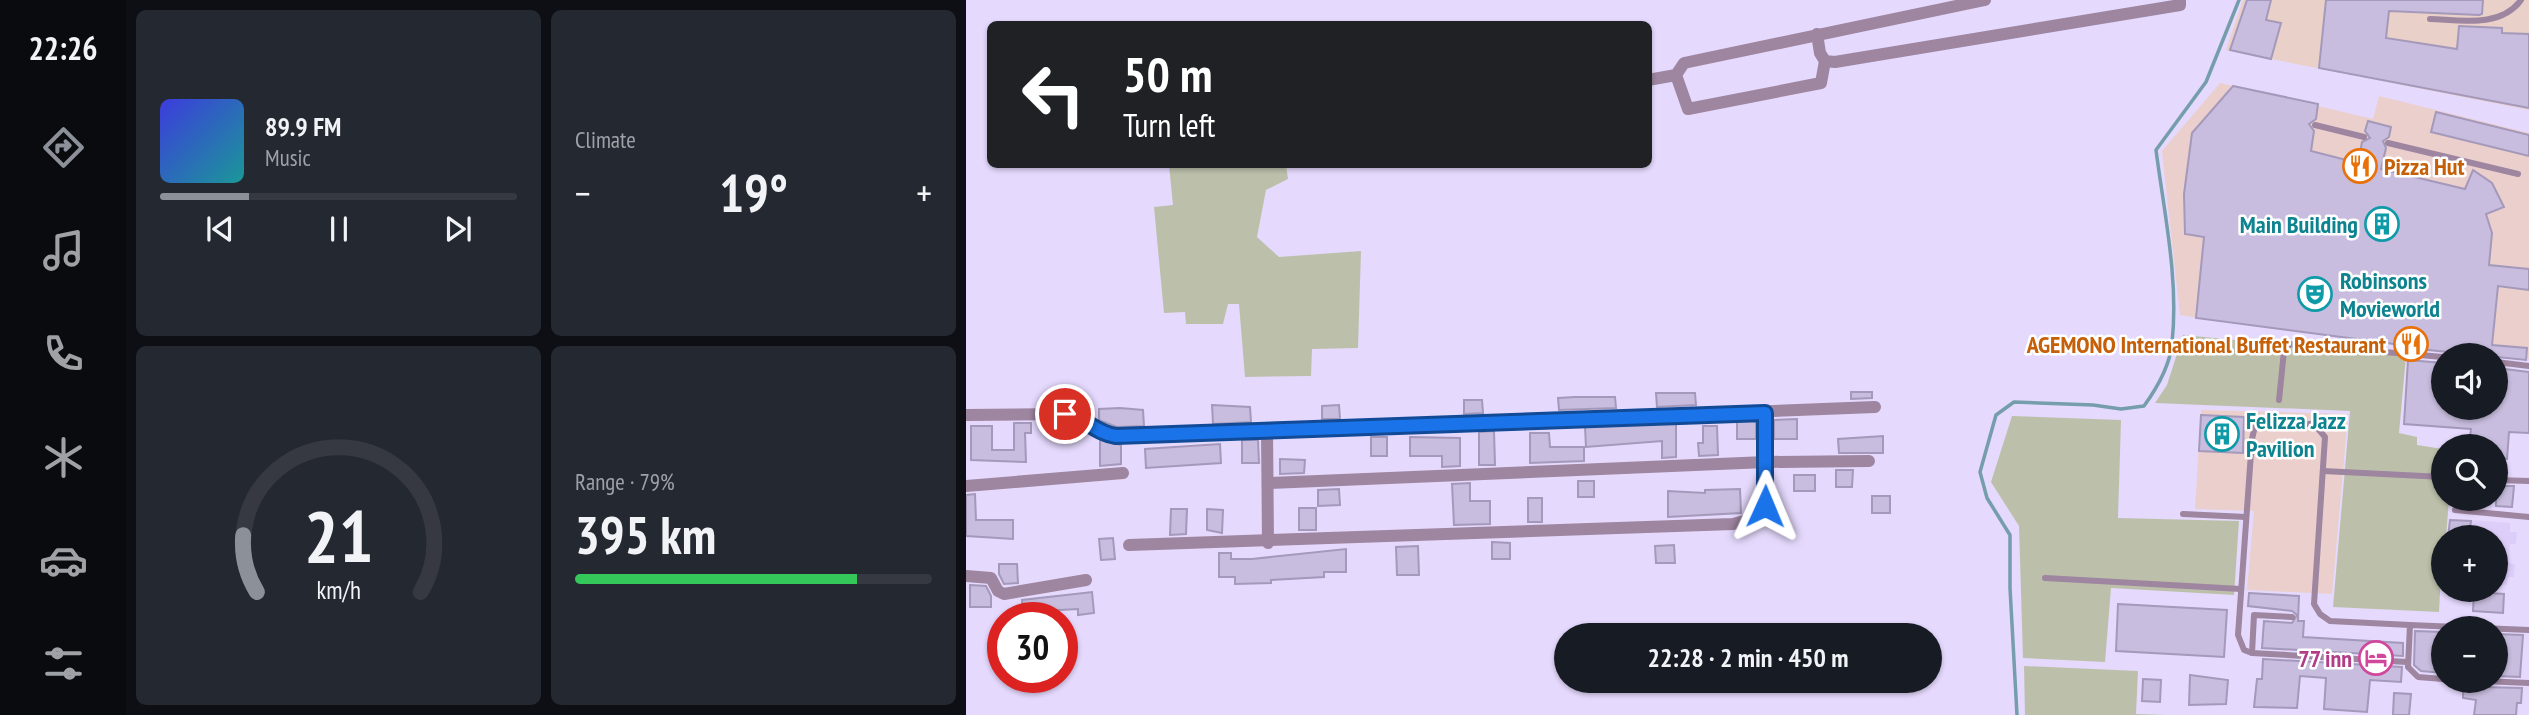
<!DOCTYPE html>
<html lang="en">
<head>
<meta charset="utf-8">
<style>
	:root { --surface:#171b24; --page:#242831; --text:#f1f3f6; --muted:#9ea1a6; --line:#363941; --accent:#8c9099 }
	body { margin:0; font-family:"PT Sans Narrow",sans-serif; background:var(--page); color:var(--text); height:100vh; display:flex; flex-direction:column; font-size:26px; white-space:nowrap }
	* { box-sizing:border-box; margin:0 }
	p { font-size:23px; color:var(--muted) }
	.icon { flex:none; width:38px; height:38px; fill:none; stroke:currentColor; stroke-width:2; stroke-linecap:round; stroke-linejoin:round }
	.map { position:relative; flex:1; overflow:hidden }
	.side { display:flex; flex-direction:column; gap:10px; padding:10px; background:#0d0f14; width:840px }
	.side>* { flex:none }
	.guide { position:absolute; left:21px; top:21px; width:665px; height:147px; border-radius:10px; box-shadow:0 2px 5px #0004; background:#202124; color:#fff; overflow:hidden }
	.buttons { position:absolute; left:1465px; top:343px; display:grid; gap:14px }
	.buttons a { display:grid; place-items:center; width:77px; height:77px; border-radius:50%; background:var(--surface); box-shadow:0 2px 5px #0004; font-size:35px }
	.speed { position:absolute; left:21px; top:602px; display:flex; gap:14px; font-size:35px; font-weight:700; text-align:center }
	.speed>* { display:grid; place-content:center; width:91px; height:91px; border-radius:50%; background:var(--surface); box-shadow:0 2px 5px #0004; line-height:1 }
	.speed .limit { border:10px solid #d22; background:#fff; color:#111 }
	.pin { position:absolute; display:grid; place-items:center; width:60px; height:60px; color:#fff; margin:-30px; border:4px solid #fff; border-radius:50%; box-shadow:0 2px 7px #0007 }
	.me { position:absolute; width:77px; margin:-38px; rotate:1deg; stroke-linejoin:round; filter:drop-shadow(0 0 5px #0008) }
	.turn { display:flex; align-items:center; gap:24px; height:147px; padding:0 21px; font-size:32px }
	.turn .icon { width:91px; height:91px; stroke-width:2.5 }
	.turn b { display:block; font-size:49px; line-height:60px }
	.big { font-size:52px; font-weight:700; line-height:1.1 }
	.side .tile { flex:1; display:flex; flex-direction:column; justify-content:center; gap:10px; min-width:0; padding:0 24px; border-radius:10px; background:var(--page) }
	.side .dial { align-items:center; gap:0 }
	.dial svg { height:182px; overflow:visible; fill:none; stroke:var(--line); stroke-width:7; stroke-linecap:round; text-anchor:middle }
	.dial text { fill:var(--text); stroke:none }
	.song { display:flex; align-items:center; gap:21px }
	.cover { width:84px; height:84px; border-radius:10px; background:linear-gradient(135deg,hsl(240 70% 55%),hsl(180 70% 35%)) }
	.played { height:7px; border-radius:4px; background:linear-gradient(90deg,var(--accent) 25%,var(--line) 25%) }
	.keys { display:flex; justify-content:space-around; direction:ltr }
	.heat { display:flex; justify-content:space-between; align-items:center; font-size:38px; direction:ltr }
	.charge { height:10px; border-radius:5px; background:linear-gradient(90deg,#34c759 79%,var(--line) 0) }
	.side .tiles { flex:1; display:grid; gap:10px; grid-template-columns:repeat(2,1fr) }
	.trip { position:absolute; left:588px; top:623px; width:388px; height:70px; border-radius:35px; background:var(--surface); box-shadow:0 2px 5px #0004; font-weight:700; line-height:70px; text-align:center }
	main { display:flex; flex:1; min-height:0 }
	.menu { display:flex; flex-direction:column; width:126px; justify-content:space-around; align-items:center; background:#090b0e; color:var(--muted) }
	.menu .icon { width:49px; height:49px }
	.menu .current { color:var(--accent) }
	.menu b { font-size:32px; color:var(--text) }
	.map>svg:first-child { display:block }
</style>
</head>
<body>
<main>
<nav class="menu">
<b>22:26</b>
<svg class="icon current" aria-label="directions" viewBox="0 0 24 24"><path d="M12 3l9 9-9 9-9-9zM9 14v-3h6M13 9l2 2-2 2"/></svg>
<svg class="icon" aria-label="music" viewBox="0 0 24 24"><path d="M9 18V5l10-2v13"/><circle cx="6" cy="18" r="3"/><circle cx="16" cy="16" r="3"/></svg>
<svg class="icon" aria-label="phone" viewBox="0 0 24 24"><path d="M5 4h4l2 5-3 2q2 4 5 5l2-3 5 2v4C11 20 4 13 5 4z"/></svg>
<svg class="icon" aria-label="climate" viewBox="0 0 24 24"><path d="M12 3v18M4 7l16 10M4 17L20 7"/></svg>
<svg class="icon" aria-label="car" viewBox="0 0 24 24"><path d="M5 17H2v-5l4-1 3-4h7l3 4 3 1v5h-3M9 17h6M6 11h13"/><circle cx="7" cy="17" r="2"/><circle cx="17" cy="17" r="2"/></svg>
<svg class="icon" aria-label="filters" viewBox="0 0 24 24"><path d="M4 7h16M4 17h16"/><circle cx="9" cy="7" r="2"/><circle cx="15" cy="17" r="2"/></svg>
</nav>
<section class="side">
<div class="tiles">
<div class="tile">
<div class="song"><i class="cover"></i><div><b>89.9 FM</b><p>Music</p></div></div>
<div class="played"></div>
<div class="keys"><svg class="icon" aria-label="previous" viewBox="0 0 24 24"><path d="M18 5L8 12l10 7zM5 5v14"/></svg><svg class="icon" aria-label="pause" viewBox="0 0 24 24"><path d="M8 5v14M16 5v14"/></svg><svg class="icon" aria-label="next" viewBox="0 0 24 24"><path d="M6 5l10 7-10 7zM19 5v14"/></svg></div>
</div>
<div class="tile"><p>Climate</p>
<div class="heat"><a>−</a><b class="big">19°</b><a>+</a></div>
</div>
<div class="tile dial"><svg viewBox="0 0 100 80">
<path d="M14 69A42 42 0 1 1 86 69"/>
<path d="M14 69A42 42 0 0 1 8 44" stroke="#8c9099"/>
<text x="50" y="56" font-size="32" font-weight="700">21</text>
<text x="50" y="72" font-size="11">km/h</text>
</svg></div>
<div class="tile"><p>Range · 79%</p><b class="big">395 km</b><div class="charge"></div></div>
</div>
</section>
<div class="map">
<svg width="1563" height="715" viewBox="0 0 1563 715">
	<rect width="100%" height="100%" fill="#e5d9fd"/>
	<g fill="#eacfcc">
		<polygon points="1254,83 1407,119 1413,96 1563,133 1563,359 1298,328 1214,315 1196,151"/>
		<polygon points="1235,410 1382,414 1366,594 1281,590 1288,511 1229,509"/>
	</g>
	<polygon fill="#e9d0c8" points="1277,0 1563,0 1563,110 1260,50"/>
	<polygon fill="#ddcef9" points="1506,520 1544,523 1544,532 1551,532 1550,544 1544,544 1543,563 1549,564 1548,577 1542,577 1541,585 1530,584 1530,537 1505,537"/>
	<g fill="#bcc0aa">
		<polygon points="203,165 320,165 322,179 300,190 291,237 313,257 395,251 392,348 346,349 345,376 279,377 273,304 262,304 257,324 220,324 219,312 198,313 188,207 207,205"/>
		<polygon points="1217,335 1440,356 1433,433 1451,437 1451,445 1477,449 1475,499 1483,500 1480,537 1477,537 1473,612 1367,607 1384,411 1189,403 1201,385"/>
		<polygon points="1046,416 1155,420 1152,518 1273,521 1268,595 1145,588 1139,662 1057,658 1053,526 1025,482"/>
		<polygon points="1058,666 1172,671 1170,714 1199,715 1059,715"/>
	</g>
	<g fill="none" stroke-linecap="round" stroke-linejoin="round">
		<path stroke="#759dac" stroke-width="3.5" d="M1051,715L1044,588V535L1021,498L1014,472L1030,415L1048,402L1127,405L1155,409L1178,406C1191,388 1204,366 1206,343C1213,280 1198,212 1190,150L1240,82L1273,0"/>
	</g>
	<g fill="#c8bdde" stroke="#a499ba" stroke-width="2">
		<polygon points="1281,0 1305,0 1300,20 1315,23 1305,59 1264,50"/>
		<polygon points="1360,0 1517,0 1516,14 1513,15 1423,11 1420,38 1491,49 1493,26 1536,28 1536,33 1563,34 1563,108 1353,68"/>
		<polygon points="1267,86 1352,104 1350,119 1343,124 1348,131 1345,151 1392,163 1396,142 1404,138 1399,131 1402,121 1425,127 1423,137 1417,141 1420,148 1415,169 1499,189 1507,170 1526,183 1538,207 1520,214 1526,233 1523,265 1563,269 1563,290 1532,286 1526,345 1561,348 1560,360 1443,348 1443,346 1230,318 1238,237 1219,234 1218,194 1226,133"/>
		<polygon points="1470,112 1563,135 1563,156 1465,132"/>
		<polygon points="1442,360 1477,363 1477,408 1530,408 1530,368 1563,372 1563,433 1543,432 1541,459 1530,458 1530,446 1503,446 1505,429 1438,424"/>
		<polygon points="885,392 906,392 906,398 885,399"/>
		<polygon points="690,393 729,393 730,405 691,407"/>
		<polygon points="609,397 649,397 650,408 593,410 592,398"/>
		<polygon points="498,400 516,400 517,413 498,414"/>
		<polygon points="246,405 284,407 285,422 247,424"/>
		<polygon points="373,405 374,419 356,419 356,406"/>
		<polygon points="154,408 177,410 178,426 151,427 133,420 133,409"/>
		<polygon points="1235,415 1278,417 1277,453 1233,451"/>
		<polygon points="831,419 831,439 808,439 808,420"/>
		<rect x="771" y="421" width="19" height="18"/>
		<polygon points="48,423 65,423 65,433 59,433 60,462 5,460 5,426 26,426 26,450 48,450"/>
		<polygon points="710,423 710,457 696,458 696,441 620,447 619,427"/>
		<polygon points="737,426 751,426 752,455 733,456 732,443 737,443"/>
		<polygon points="528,431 529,465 513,465 513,432"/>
		<polygon points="564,433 583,433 584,447 618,447 618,461 564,463"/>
		<polygon points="917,436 917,453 873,453 872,439"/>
		<rect x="405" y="437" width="16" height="19"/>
		<polygon points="444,437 494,438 494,466 476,467 476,456 444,456"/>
		<polygon points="134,440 155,445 155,464 134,466"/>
		<polygon points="276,440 292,440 293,463 276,463"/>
		<polygon points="254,444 255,463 180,468 179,449"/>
		<polygon points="314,459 339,460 338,473 314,474"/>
		<polygon points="870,470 887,470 886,487 870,487"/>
		<rect x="828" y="475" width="21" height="16"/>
		<rect x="612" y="481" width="16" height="16"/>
		<polygon points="504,483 504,501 524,501 524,524 488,525 486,484"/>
		<polygon points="1530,486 1548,486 1546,507 1530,506"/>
		<polygon points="373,489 374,505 352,506 352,490"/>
		<polygon points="774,489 775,513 702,517 702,491 739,493 739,490"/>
		<polygon points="9,494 10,520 47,520 47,539 0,536 0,495"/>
		<rect x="906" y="496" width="18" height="17"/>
		<rect x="562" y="498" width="14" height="24"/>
		<rect x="333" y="508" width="17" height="22"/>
		<polygon points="205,509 221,509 220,534 204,535"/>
		<polygon points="241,509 257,510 256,533 241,530"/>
		<polygon points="1484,520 1505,521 1503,537 1482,537"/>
		<polygon points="147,538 149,559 135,560 133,539"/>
		<polygon points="526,542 544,543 544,559 526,559"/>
		<polygon points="708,545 709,563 690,563 689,546"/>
		<polygon points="452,546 453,575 431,575 430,547"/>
		<polygon points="380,549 380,572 358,572 358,577 305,580 305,583 269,584 269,577 253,577 253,553 265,553 265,559 286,559"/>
		<polygon points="33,564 51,564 52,583 38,584 33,574"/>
		<polygon points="4,585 20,586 25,596 25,607 4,607"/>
		<polygon points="126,592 128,613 112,615 112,609 75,611 76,618 57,618 56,600"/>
		<polygon points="1508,592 1538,594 1537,613 1507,611"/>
		<polygon points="1283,593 1333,596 1332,621 1338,621 1337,637 1437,643 1437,656 1296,648 1298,621 1326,623 1331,615 1326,611 1282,606"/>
		<polygon points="1152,604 1261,610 1258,657 1150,651"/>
		<polygon points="1449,631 1477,632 1477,673 1455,671 1448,665"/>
		<polygon points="1530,634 1557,635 1554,677 1530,676"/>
		<polygon points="1297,659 1436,667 1435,682 1404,680 1401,712 1358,709 1360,678 1334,676 1331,708 1288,707 1291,679 1296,679"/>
		<polygon points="1224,675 1262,680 1260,704 1223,705"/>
		<polygon points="1177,679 1195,680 1194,702 1176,701"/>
		<polygon points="1497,682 1511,683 1516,687 1556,688 1555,703 1551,703 1550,715 1508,715 1510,700 1497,698"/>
		<polygon points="1428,693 1445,694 1443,715 1427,715"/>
	</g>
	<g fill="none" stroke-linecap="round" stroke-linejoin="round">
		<g stroke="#9e85a0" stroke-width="6">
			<path d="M1464,19C1495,20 1535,28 1555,0"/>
			<polyline points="1349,125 1398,137"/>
			<polyline points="1422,143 1552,174"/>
			<polyline points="1530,362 1563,366"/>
			<polyline points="1313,400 1318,351 1324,344 1477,357"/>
			<polyline points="1357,471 1477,477"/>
			<polyline points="1530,480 1563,481"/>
			<polyline points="1489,510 1563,517"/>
			<polyline points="1217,514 1280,517"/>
			<polyline points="1079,578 1275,589"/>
			<polyline points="1326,617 1288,615 1286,653 1441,662"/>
			<polyline points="1286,653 1278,650 1272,635 1286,439 1289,426 1295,423 1348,424 1359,437 1348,604 1354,614 1364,621 1444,625"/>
			<polyline points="1477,679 1452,677 1442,667 1444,625 1563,630"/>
			<polyline points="1516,681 1563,683"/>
		</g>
		<g stroke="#9e85a0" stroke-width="12">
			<polyline points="851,34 854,53 859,61 869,62 1214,5 1214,0"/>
			<polyline points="710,75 722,109 855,83 859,61"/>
			<polyline points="682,80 710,75 718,63 1019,0"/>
			<path d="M0,415L99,414C119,417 129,433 150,436L909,407"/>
			<polyline points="301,429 302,543"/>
			<polyline points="303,483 800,462 903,461"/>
			<polyline points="0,486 157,473"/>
			<polyline points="163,545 767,524 793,517 799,506 799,413"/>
			<polyline points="0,576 25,578 32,591 38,594 120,580"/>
		</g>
	</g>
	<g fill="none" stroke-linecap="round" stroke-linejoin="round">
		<g stroke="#114b97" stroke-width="18">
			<path id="route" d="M99,414C119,417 129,433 150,436L799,413V506"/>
		</g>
		<use href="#route" stroke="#1a73e8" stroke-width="12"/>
	</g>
	<defs>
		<g id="restaurant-ring" transform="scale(1.75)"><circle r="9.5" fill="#fff" stroke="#e8710a" stroke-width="1.5"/><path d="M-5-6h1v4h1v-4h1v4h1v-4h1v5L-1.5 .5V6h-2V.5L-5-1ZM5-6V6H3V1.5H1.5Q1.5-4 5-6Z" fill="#e8710a"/></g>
		<g id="building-ring" transform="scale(1.75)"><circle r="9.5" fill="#fff" stroke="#0f9aa8" stroke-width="1.5"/><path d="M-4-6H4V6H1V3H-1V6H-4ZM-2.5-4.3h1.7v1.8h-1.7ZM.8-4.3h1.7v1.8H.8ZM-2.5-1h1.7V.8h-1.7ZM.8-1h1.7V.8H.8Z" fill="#0f9aa8"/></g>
		<g id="theatre-ring" transform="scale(1.75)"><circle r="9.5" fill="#fff" stroke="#0f9aa8" stroke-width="1.5"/><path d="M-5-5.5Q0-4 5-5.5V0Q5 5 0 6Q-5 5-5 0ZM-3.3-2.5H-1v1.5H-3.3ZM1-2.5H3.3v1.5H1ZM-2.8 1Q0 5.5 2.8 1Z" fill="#0f9aa8"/></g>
		<g id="hotel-ring" transform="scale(1.75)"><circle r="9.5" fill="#fff" stroke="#d1479c" stroke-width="1.5"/><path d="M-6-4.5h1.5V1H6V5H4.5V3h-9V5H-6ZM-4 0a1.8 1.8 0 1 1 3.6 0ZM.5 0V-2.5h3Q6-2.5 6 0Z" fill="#d1479c"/></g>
	</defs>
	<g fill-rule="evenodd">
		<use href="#restaurant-ring" x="1394" y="166"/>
		<use href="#building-ring" x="1416" y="224"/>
		<use href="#theatre-ring" x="1349" y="294"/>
		<use href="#restaurant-ring" x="1445" y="344"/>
		<use href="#building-ring" x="1256" y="434"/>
		<use href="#hotel-ring" x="1410" y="658"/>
	</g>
	<g text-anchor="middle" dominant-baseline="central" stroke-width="5" stroke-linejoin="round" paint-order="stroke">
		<g font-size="24" font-weight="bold" fill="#c56008" stroke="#fff" text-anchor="start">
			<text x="1418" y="166">Pizza Hut</text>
			<text x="1420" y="344" text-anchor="end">AGEMONO International Buffet Restaurant</text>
		</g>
		<g font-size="24" font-weight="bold" fill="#0d838f" stroke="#fff" text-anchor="start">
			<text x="1392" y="224" text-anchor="end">Main Building</text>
			<text x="1374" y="280">Robinsons<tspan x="1374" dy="28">Movieworld</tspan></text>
			<text x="1280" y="420">Felizza Jazz<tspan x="1280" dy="28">Pavilion</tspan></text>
		</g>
		<g font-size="24" font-weight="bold" fill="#b23c85" stroke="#fff" text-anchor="end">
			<text x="1386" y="658">77 inn</text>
		</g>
	</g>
</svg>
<div class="buttons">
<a><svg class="icon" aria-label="sound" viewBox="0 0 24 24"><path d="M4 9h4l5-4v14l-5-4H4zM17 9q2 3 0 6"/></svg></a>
<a><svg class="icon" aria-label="search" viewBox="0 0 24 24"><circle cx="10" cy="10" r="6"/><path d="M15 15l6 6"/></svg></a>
<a>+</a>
<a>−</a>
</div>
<div class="speed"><div class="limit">30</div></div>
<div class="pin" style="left:99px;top:414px;background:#d93025"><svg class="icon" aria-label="arrive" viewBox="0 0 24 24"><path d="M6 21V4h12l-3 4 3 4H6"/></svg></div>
<svg class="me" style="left:799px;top:506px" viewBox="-20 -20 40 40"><path d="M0-17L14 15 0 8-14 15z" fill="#1a73e8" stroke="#fff" stroke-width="4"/></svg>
<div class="trip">22:28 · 2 min · 450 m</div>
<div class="guide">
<div class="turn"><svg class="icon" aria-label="left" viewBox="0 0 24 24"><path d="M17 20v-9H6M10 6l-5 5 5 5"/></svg><div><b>50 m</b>Turn left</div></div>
</div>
</div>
</main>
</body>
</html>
